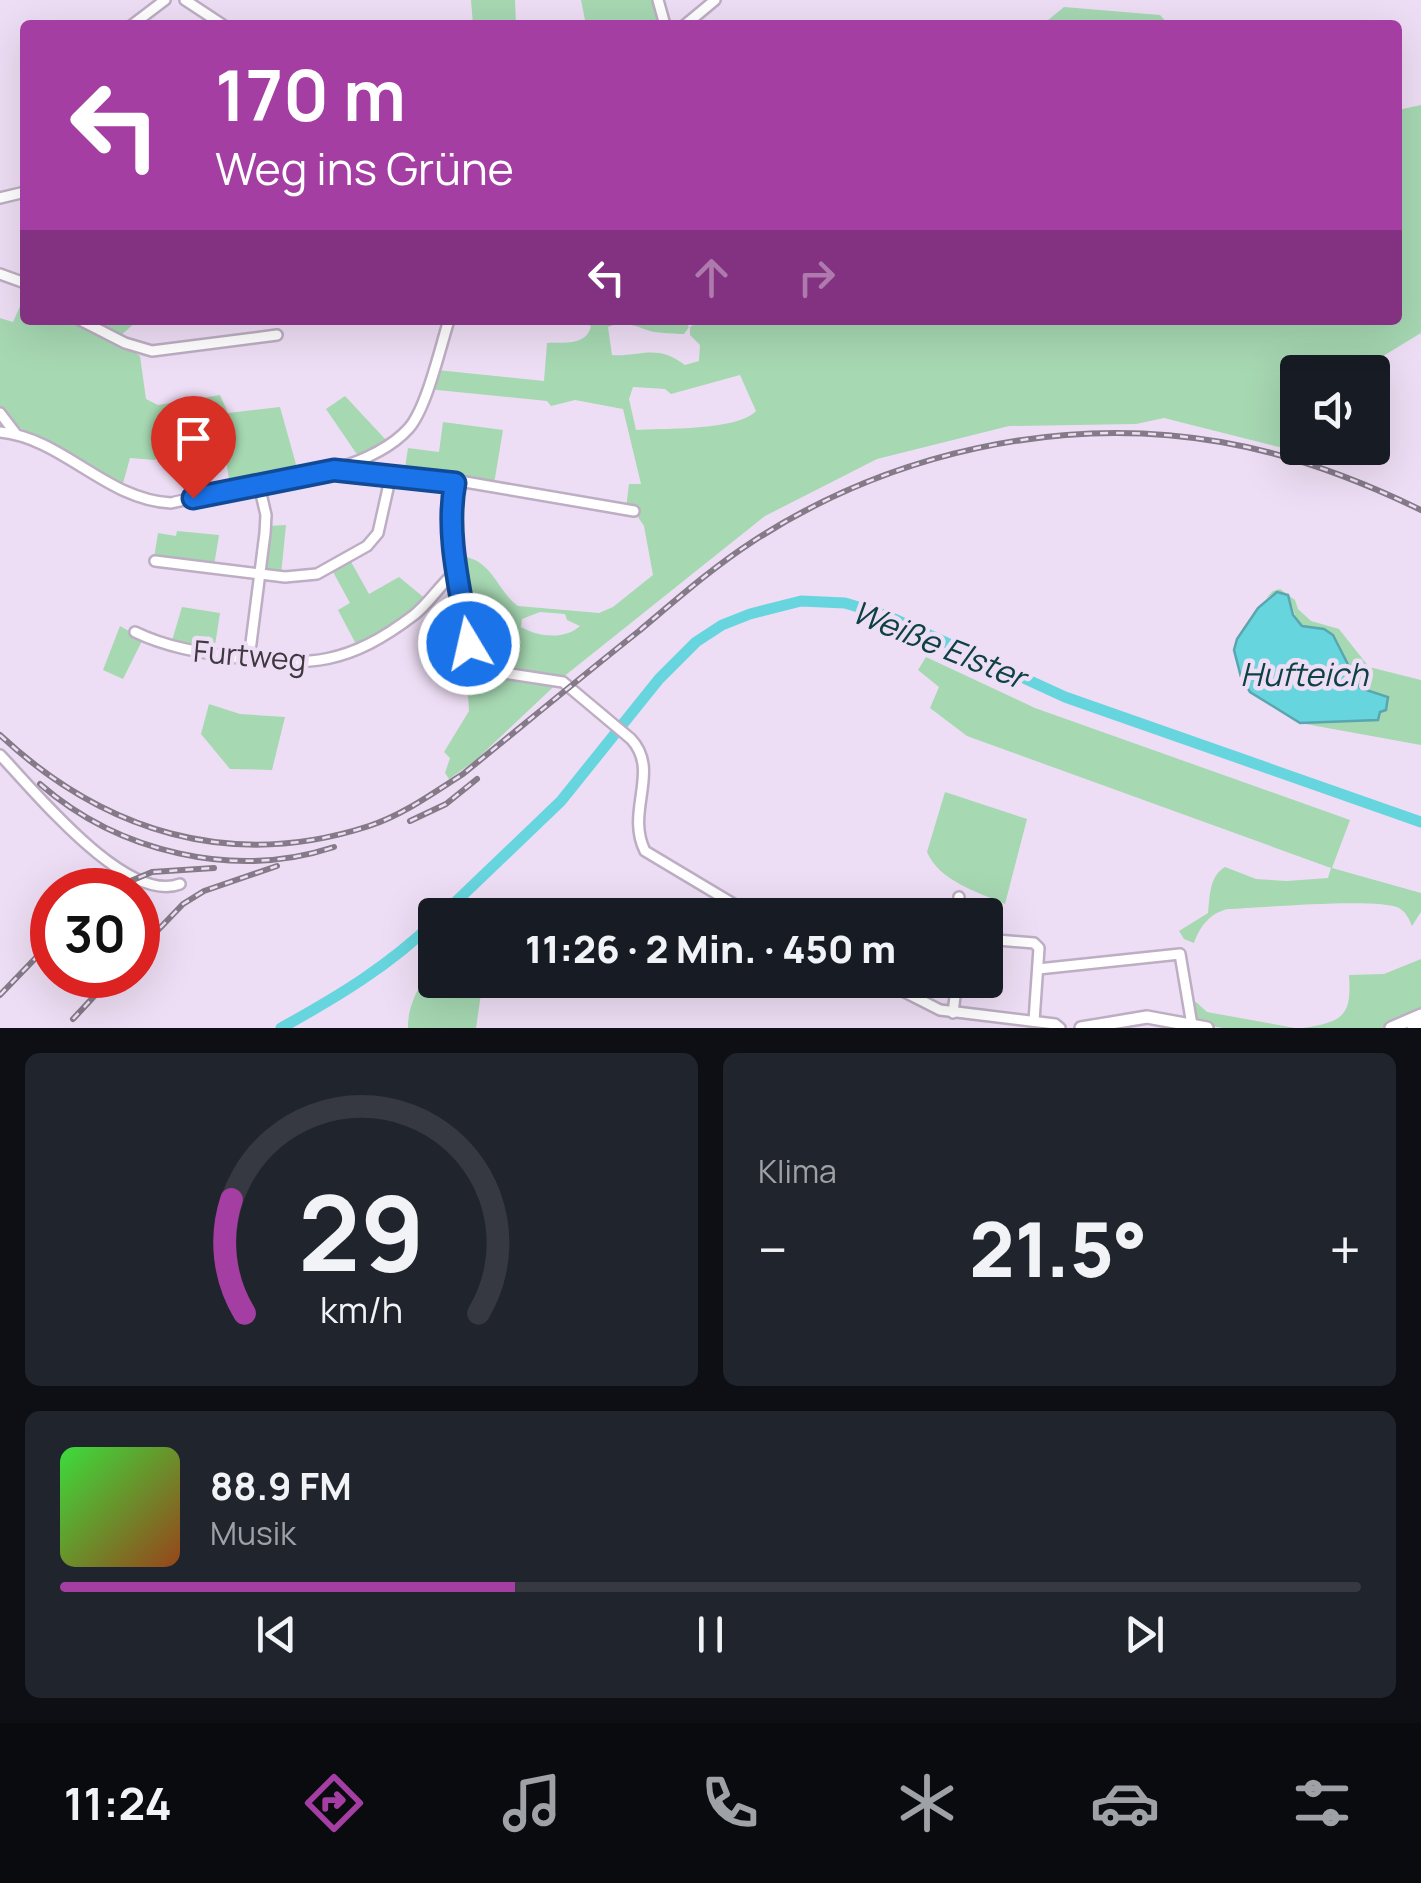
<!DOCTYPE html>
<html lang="de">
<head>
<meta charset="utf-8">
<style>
	:root { --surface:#171b24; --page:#20242c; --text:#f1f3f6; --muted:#9ea1a6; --line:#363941; --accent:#a43ea2 }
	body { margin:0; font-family:Manrope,sans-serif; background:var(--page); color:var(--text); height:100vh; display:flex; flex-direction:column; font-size:38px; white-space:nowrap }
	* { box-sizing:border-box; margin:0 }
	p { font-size:32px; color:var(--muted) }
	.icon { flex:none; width:55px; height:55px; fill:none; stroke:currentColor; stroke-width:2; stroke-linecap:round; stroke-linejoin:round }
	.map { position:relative; height:1028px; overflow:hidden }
	.drawer { display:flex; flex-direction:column; gap:25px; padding:25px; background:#0d0f14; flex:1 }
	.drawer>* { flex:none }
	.banner { position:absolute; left:20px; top:20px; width:1382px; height:305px; border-radius:10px; box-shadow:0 10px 40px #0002; background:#a43ea2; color:#fff; overflow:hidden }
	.buttons { position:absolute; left:1280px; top:355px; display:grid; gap:20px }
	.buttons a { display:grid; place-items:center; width:110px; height:110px; border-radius:10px; background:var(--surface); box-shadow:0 10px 40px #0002; font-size:50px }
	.speed { position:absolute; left:30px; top:868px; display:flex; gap:20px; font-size:50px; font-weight:700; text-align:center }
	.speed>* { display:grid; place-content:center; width:130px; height:130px; border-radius:50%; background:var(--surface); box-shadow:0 10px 40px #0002; line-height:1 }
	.speed .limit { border:15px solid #d22; background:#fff; color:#111 }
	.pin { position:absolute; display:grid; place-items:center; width:85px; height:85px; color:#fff; margin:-102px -42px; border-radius:50% 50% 50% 0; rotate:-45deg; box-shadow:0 0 10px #0007 }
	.pin .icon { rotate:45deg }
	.me { position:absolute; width:110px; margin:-55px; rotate:351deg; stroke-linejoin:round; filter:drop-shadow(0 0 8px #0008) }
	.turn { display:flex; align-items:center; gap:35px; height:210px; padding:0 30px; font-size:45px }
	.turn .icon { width:130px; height:130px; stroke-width:2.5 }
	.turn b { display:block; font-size:70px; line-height:85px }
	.lanes { display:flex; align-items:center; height:95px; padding:0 30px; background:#0003; justify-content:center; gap:50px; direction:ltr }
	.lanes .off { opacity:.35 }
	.big { font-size:75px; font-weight:800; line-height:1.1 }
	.drawer .tile { flex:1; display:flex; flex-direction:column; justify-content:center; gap:15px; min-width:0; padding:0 35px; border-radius:15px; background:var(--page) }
	.drawer .dial { align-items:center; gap:0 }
	.dial svg { height:260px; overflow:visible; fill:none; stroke:var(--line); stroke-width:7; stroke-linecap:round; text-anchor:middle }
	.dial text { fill:var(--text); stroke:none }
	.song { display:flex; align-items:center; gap:30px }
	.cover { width:120px; height:120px; border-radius:15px; background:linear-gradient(135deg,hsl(120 70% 55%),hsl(20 70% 35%)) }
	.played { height:10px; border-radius:5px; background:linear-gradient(90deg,var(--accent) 35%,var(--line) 35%) }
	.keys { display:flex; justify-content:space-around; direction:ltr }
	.heat { display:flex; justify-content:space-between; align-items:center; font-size:55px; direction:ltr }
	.drawer .tiles { flex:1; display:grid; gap:25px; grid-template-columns:1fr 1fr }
	.tile:last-child { grid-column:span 2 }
	.trip { position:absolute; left:418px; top:898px; width:585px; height:100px; border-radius:10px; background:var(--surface); box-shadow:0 10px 40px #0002; font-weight:800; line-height:100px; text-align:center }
	.menu { display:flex; height:160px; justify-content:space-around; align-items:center; background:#090b0e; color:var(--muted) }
	.menu .icon { width:70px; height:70px }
	.menu .selected { color:var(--accent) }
	.menu b { font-size:45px; color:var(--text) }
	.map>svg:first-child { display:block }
</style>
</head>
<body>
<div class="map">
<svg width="1421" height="1028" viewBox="0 0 1421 1028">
	<rect width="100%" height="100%" fill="#eedef5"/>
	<g fill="#a6d8b2" fill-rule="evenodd">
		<polygon points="471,0 515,0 516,25 473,25"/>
		<polygon points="581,0 654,0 661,25 586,25"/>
		<polygon points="1064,7 1160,15 1169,25 1042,25"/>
		<path d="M1421,105V333L1375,361L1366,372H1298V448H1308L1303,453L1164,418L1136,424L1009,426L877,459L765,516L567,674L476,760L449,779L445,773L450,758L444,752L469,711L468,696L455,673L467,652L465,635L468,625L456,544L455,491L460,484L626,508L629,484H641L623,409L575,400L551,406L547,401L437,390L431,389L437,370L544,381L547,343C563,342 587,346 591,326L579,320H684L689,327L684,334C678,334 656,333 650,331C635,326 624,320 608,327L612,355C639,357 657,343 685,365L699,361L700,345L690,335V327L701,320H1398V110ZM740,375L756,411C737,431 664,428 636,430L629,399L633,387L665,389L671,394ZM464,486L636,514L644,526L653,575L613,607L599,613L518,606C502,595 496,574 480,563C472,557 466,559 459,551L456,499ZM540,612L565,614L567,620L580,626C565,640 538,637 521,627L522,619Z"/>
		<polygon points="25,295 25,320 138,320 118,338 107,328 102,330 140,356 146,399 158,405 220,395 228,413 280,407 299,475 230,487 222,431 171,443 155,460 130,458 122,487 15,425 0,411 0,318 13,322"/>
		<polygon points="345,396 386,440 363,456 356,453 326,409"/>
		<polygon points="443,422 503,430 494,484 404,474 408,448 439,452"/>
		<polygon points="286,525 281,575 267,573 264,568 268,526"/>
		<polygon points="177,531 219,535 214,566 154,558 158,533 176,536"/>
		<polygon points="350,560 369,594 399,577 427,600 413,615 357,646 338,610 350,603 332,570"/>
		<polygon points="1280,589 1295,600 1298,609 1311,621 1339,629 1369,667 1421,680 1421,745 1300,723 1346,719 1358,722 1380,712 1388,697 1360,688 1351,669 1297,622 1292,606 1277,592 1266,598 1273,591"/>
		<polygon points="182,607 220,613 214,652 171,644"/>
		<polygon points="120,626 143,639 123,679 103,670"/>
		<path d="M926,657L1035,708L1350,820L1332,868L1421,893V912L1412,926C1409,919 1406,912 1399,908C1378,897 1259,908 1228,909C1210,913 1200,926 1194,943L1184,939L1179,931L1208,913C1210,897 1209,876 1225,867L1256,879L1287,881L1328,878L1331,868L967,736L930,708L939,687L918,670Z"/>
		<polygon points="209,704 240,714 285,717 272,770 230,769 201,734"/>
		<path d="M945,792L1027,819L1005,904C978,892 939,881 927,852Z"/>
		<path d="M1421,959V1011L1382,1028H1303C1343,1022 1352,1016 1349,975L1384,974Z"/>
		<path d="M435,967V980H483L476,1028H408C407,1008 420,980 435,967Z"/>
		<polygon points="1196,1002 1207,1012 1295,1028 1223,1028 1195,1023 1191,1004"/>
	</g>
	<polygon fill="#66d5dd" stroke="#5aa6ae" stroke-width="2.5" points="1277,592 1288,595 1293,615 1302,626 1324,629 1333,635 1360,688 1388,697 1386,710 1380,712 1378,720 1300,723 1250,692 1241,677 1234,650 1237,639 1258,608"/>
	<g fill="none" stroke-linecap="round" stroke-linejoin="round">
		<g stroke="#66d5dd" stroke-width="11">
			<polyline points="442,915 561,801 659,679 696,642 722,625 750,614 801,601 845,603 888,616 1065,697 1421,822"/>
			<path d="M281,1028C337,997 389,966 435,921"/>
		</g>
		<g stroke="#bdaec3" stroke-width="14">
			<g id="minor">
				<polyline points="185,0 223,25"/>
				<polyline points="658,0 665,25"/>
				<polyline points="132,25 165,0"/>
				<polyline points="685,25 715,0"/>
				<polyline points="0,198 25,192"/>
				<polyline points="0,274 25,283"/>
				<polyline points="80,320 125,343 152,351 277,335"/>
				<polyline points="0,413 16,434"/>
				<path d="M0,432C63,438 106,500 171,503C238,486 362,481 409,428C427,407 440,348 449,320"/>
				<polyline points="340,472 465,482 634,511"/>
				<path d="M455,483C447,528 460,610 472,654L478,663L497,672L563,682L631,739C661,771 625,811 645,851L752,915"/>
				<polyline points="155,561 285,577 317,574 367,546 378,533 391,475"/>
				<path d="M135,632C166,647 198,652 232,657C311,667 348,665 414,615C428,604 438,588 451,576L459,574"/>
				<polyline points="249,659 265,533 266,515 259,485"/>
				<path d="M0,755C34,790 126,905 180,884"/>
				<polyline points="957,915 959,897"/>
				<polyline points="985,939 1034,943 1039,948 1034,1021"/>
				<polyline points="1038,969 1180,954 1192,1025"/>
				<polyline points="881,980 940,1010 1055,1024 1060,1028"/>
				<polyline points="953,1013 957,980"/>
				<polyline points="1412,1028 1421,1025"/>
			</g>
		</g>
		<g stroke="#bdaec3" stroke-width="16">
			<g id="major">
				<polyline points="1081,1028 1147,1017 1207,1028"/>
				<polyline points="1391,1028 1421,1015"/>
			</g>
		</g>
		<use href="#minor" stroke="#fff" stroke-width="9"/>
		<use href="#major" stroke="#fff" stroke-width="11"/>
		<g stroke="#847a88" stroke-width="6">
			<g id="rail">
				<path d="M0,735C104,832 231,871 369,826C403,815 433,793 463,774C522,726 580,678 639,631C676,600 712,568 752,542C888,453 1060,414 1221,442C1291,454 1357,479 1421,510"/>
				<path d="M40,784C118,852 234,880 334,847"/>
				<polyline points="410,821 446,804 477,779"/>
				<polyline points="109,890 152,872 214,868"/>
				<polyline points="138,951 183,904 204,891 277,866"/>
				<polyline points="0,995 52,941"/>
				<polyline points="73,1019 114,975"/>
			</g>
		</g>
		<use href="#rail" stroke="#eedef5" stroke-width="2.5" stroke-dasharray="8" stroke-linecap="butt"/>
	</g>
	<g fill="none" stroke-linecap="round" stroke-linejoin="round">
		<g stroke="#114b97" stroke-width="25">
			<path id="route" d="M193,498L334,470L455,483C445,535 461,592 469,644"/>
		</g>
		<use href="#route" stroke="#1a73e8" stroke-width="18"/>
	</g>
	<g text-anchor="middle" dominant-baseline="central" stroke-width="9" stroke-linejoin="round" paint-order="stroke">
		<g font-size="30" fill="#3f3841" stroke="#eedef5">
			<text transform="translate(250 655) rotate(5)">Furtweg</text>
		</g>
		<g font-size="32" font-style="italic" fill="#0d4145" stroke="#eedef5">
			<text transform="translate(939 644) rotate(22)">Weiße Elster</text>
			<text x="1304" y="674">Hufteich</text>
		</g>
	</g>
</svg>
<div class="buttons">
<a><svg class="icon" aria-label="sound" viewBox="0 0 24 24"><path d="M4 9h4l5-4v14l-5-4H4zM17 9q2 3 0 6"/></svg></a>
</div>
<div class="speed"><div class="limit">30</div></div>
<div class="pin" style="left:193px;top:498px;background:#d93025"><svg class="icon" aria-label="arrive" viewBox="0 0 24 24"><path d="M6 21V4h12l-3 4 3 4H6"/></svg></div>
<svg class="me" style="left:469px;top:644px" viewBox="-20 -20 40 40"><circle r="17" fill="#1a73e8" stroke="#fff" stroke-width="3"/><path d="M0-11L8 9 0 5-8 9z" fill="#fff"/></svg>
<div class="trip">11:26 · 2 Min. · 450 m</div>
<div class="banner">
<div class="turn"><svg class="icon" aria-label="left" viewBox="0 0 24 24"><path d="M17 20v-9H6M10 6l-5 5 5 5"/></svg><div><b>170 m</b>Weg ins Grüne</div></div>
<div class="lanes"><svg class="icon" aria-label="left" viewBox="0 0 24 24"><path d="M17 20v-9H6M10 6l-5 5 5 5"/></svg><svg class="icon off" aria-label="ahead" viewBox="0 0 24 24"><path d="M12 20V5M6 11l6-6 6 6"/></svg><svg class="icon off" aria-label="right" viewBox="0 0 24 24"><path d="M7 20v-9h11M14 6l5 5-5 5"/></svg></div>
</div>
</div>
<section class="drawer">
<div class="tiles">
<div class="tile dial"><svg viewBox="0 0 100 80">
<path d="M14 69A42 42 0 1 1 86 69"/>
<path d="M14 69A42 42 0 0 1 10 34" stroke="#a43ea2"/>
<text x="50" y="56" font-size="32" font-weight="700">29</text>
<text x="50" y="72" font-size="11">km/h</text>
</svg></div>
<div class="tile"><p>Klima</p>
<div class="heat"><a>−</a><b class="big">21.5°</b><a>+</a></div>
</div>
<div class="tile">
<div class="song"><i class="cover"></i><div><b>88.9 FM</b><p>Musik</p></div></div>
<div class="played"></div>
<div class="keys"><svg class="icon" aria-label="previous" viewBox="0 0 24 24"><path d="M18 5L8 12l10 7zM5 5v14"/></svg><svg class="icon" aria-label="pause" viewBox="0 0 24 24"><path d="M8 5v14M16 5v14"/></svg><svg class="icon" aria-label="next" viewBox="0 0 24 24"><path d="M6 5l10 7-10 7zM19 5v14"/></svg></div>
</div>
</div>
</section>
<nav class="menu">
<b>11:24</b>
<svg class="icon selected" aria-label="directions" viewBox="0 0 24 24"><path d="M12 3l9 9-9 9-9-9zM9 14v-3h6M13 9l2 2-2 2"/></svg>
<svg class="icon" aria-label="music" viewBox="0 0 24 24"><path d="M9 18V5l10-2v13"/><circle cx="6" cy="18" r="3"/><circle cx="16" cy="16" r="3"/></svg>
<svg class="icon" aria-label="phone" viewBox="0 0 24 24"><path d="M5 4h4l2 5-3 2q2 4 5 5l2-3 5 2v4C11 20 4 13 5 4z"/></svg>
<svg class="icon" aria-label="climate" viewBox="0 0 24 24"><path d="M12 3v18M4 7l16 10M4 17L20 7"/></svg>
<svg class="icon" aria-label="car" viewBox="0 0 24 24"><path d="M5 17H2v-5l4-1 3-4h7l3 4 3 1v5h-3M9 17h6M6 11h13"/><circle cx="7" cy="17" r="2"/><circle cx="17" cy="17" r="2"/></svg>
<svg class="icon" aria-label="filters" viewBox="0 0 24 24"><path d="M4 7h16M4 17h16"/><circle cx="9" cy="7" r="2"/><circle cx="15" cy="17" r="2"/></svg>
</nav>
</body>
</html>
